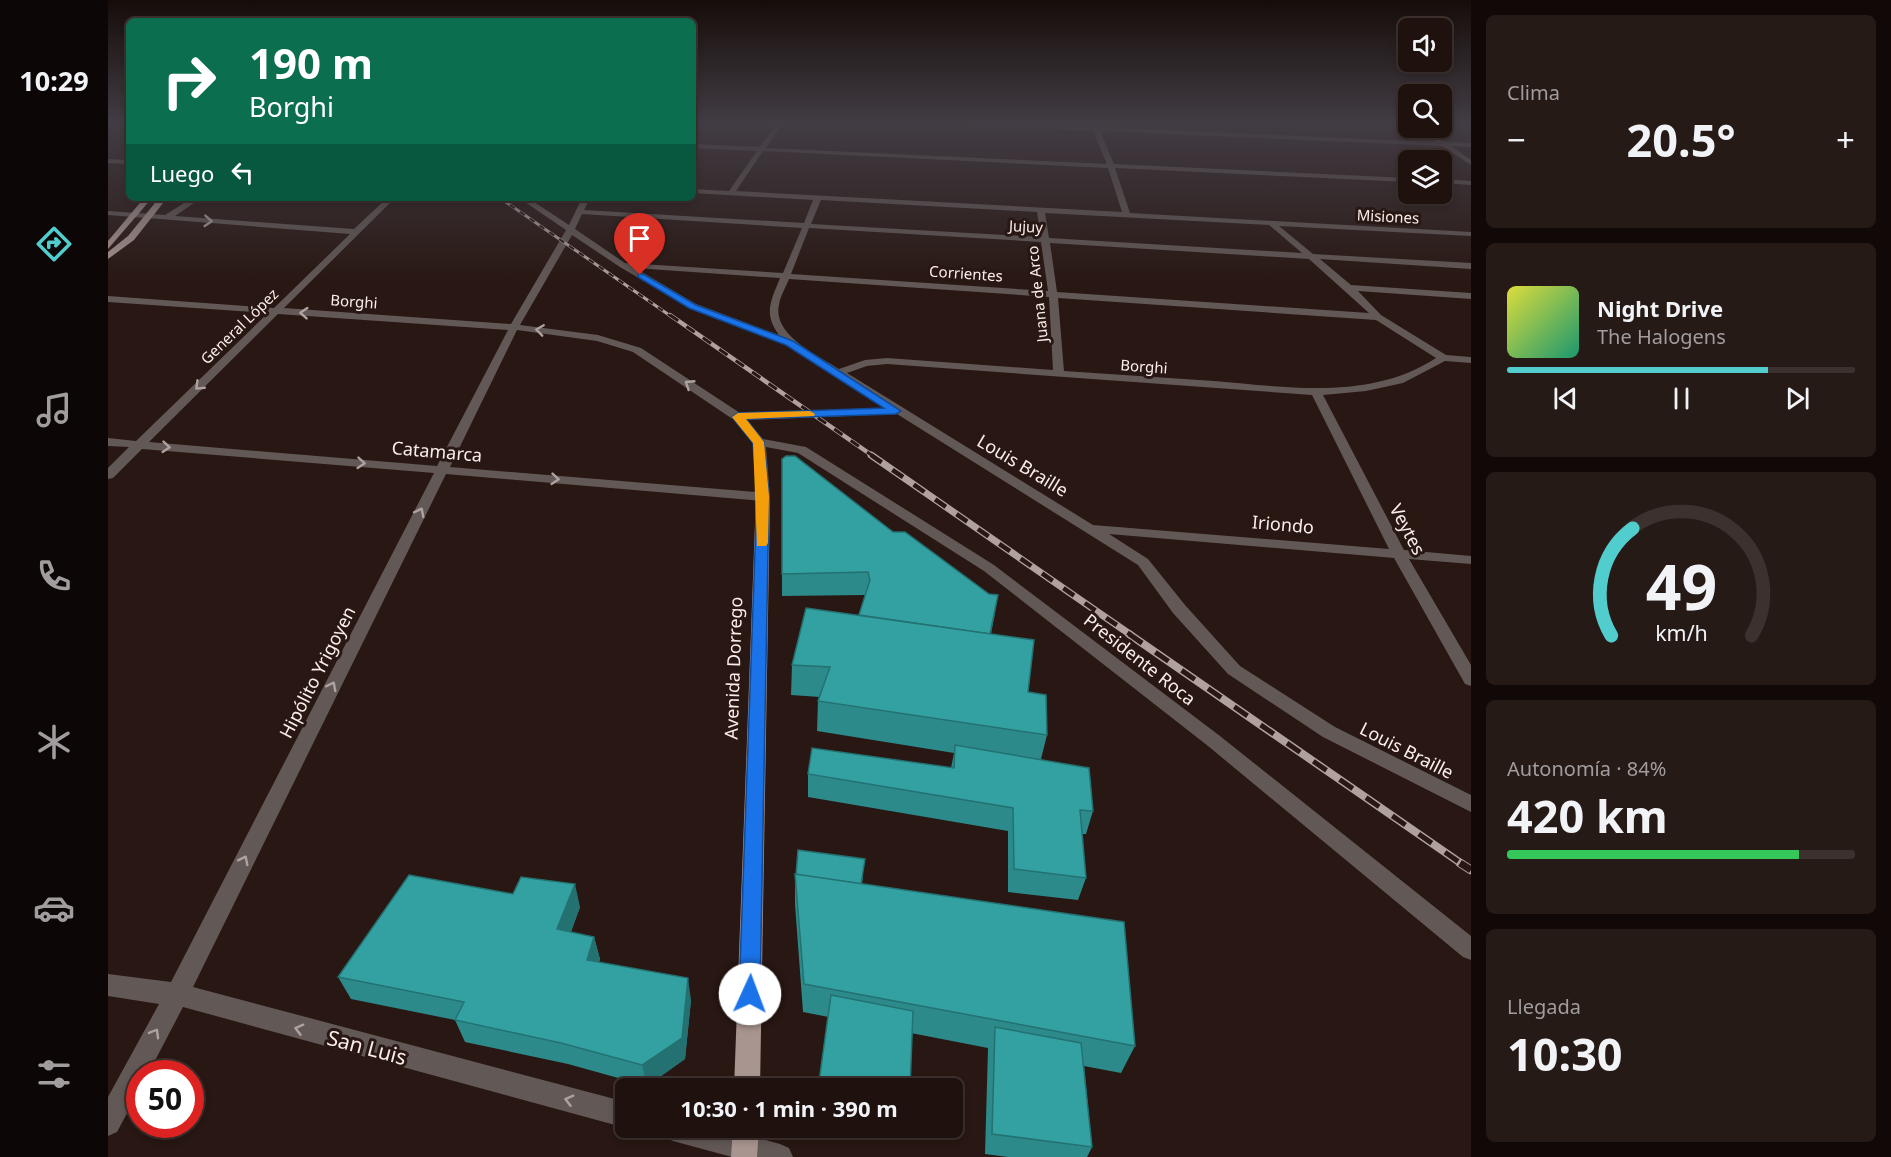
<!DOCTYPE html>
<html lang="es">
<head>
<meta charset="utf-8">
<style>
	:root { --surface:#1e110e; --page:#261a17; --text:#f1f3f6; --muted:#a19d9e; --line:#3c312e; --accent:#52cdcd }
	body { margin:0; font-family:"Noto Sans",sans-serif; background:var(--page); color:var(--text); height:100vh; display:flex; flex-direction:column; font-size:22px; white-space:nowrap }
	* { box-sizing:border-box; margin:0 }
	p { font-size:20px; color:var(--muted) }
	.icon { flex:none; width:33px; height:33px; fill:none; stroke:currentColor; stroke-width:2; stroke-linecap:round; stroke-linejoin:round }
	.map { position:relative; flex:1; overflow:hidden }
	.panel { display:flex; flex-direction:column; gap:15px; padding:15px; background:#100908; width:420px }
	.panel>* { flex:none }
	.banner { position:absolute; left:18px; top:18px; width:570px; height:183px; border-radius:9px; box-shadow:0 3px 9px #0003,0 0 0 2px var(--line); background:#0b6e4f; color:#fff; overflow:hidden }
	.controls { position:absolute; left:1290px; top:18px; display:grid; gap:12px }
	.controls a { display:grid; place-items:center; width:54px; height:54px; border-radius:9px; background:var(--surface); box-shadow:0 3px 9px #0003,0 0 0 2px var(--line); font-size:30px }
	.speed { position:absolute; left:18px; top:1060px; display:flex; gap:12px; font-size:30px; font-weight:700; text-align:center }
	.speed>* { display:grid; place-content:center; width:78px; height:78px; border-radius:50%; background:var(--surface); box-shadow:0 3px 9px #0003,0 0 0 2px var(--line); line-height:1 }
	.speed .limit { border:9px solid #d22; background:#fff; color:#111 }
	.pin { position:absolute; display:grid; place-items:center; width:51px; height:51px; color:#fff; margin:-62px -26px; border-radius:50% 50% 50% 0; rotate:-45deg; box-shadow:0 0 6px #0007 }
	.pin .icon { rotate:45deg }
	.me { position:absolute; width:66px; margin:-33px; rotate:2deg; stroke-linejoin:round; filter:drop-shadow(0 0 4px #0008) }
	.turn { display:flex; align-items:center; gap:21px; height:126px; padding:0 24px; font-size:27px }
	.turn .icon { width:78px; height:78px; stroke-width:2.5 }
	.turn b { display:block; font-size:42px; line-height:51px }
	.then { display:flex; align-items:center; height:57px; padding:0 24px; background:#0003; gap:12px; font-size:22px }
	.big { font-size:45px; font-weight:700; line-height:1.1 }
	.panel .card { flex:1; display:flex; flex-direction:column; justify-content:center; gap:9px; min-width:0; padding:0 21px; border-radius:9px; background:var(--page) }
	.panel .dial { align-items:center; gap:0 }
	.dial svg { height:156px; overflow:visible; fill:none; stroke:var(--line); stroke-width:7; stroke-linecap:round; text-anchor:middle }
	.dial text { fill:var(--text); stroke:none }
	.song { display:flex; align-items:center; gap:18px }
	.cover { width:72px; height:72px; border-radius:9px; background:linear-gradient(135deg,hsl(60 70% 55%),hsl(160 70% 35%)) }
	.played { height:6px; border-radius:3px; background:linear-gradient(90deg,var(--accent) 75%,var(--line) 75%) }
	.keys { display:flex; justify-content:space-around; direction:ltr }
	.heat { display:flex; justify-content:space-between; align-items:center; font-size:33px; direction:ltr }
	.charge { height:9px; border-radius:4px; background:linear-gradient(90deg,#34c759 84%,var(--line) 0) }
	.trip { position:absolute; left:507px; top:1078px; width:348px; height:60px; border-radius:9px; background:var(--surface); box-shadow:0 3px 9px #0003,0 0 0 2px var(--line); font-weight:700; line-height:60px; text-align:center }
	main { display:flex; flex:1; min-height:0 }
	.tabs { display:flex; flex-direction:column; width:108px; justify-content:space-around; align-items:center; background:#0c0706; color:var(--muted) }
	.tabs .icon { width:42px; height:42px }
	.tabs .selected { color:var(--accent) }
	.tabs b { font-size:27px; color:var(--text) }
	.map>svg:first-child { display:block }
</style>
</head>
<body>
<main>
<nav class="tabs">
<b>10:29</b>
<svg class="icon selected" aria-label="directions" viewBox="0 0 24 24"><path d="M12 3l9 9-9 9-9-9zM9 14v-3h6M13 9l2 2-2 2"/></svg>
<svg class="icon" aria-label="music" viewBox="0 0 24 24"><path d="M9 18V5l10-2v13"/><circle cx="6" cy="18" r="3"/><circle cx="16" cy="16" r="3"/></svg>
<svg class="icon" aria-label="phone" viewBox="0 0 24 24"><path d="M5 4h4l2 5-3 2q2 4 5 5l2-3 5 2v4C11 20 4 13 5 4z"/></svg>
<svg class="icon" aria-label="climate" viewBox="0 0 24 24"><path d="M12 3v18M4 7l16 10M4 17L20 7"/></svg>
<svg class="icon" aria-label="car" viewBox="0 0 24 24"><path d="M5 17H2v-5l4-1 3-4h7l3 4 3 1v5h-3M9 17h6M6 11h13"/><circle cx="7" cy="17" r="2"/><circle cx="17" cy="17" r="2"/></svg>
<svg class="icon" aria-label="filters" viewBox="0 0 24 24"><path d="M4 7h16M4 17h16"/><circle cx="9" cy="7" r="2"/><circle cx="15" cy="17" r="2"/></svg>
</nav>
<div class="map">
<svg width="1363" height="1157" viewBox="0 0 1363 1157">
	<rect width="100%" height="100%" fill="#281712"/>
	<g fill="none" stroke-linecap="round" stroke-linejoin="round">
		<g fill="#625855" fill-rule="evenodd">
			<polygon points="0,123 4,123 0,125"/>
			<path d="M669,123H675L658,148L999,164L985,131L837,123L984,127L982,123H988L990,127L1328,142L1309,128H1315L1337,142L1363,143V147L1343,146L1363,160V165L1334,146L992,131L1006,164L1300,178V182L1007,168L1022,213L1363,232V236L1171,226L1205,254L1363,263V269L1212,259L1243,285L1363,293V299L1250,291L1273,315L1338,355L1363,357V363L1337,361L1295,383L1258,391L1215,395L1296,550L1363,556V564L1301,559L1363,665V686L1357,684L1286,558L1001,534L1040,559L1077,605L1132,666L1227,727L1363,795V812L1215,737L1120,674L1065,613L1030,565L789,414L639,420L655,439L698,447L886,565L1112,736L1363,936V960L1355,957L1100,746L876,571L690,453L658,447L662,497L655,501L338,474L85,987L518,1102V1128L75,1007L40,1074H32V1089L9,1132L0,1136V1097L51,1004L0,996V974L63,982L326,473L34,449L5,478L0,479V468L21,447L0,446V438L28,441L160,313L0,302V296L166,308L242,234L0,215V211L57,215L84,198H93L67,216L246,229L279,198H287L176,308L403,324L458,230L411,198H420L461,225L474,198H482L476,210L696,223L705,200L585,193V189L621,191L649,151L585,148V144L652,147ZM655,151L1000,168L1014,212L628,191ZM713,200L929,212L933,237L703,224ZM937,213L1161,225L1194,253L941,238ZM474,214L694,228L675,273L517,263L467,229ZM701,228L933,242L940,291L683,274ZM464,235L512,267L582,308L678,345L778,408L632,413L533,348L490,335L412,325ZM942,243L1201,259L1261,313L949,292ZM527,268L672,278C663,301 655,313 671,335L588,304ZM681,279L941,297L945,370L779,358L757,360L731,369C711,356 664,335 671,305C672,296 678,287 681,279ZM950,298L1268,320L1328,358C1262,401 1180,387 1106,381C1056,378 1006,374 956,371ZM170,314L400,330L329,466L41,442ZM409,330L489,341L525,352L626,420L645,442L648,492L342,467ZM779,364L1204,395L1281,549L985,525L739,373L759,366Z"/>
			<polygon points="0,159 21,160 21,164 0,163"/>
			<polygon points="1334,179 1363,181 1363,185 1334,183"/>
			<polygon points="552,1128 613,1128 672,1144 681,1148 685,1157 624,1157 565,1141 556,1137"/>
		</g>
		<g fill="#a9958f" fill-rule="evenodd">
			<polygon points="36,198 44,198 0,249 0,241"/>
			<polygon points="51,198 59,198 26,240 0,259 0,252 20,236"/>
			<polygon points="655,493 662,497 652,1089 626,1089 648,497"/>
			<polygon points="625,1128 651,1128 649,1157 623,1157"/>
		</g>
		<g stroke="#b0a19d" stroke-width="3">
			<polyline id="rail-far4" points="392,198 564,317"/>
		</g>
		<g stroke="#b0a19d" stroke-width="4.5">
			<polyline id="rail-far3" points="562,315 765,456"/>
		</g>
		<g stroke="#b0a19d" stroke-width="7">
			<polyline id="rail-far2" points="763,455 1023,635"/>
		</g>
		<g stroke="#b0a19d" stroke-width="8">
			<polyline id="rail-far1" points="1021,634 1354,864"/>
		</g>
		<g stroke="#b0a19d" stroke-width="9">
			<polyline id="rail" points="1352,863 1363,870"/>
		</g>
		<use href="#rail-far4" stroke="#281712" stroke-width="2" stroke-dasharray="6" stroke-linecap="butt"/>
		<use href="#rail-far3" stroke="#281712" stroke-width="3" stroke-dasharray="10" stroke-linecap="butt"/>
		<use href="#rail-far2" stroke="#281712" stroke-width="4.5" stroke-dasharray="13" stroke-linecap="butt"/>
		<use href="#rail-far1" stroke="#281712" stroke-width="5" stroke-dasharray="16" stroke-linecap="butt"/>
		<use href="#rail" stroke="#281712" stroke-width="7" stroke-dasharray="21" stroke-linecap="butt"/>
	</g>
	<g fill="#2c8a8b">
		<polygon points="674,459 881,594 890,595 883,634 920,692 939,735 933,759 985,811 978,834 974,834 978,878 970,900 900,892 900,831 700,797 700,774 843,768 846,753 709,731 710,701 712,697 683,695 684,665 751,615 757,595 674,596"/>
		<polygon points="687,874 755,875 754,884 1027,1046 1013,1073 976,1066 984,1147 979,1157 900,1157 877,1154 880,1048 695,1012 687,904"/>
		<polygon points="472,907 463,932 486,937 492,959 491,962 583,1000 577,1059 539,1086 460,1064 357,1042 347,1020 243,999 230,977"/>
		<polygon points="783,1128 798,1128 798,1130"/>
	</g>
	<g fill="#247171">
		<polygon points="890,595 886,618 876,662 880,640"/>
		<polygon points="467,884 472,907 455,951 449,929"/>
		<polygon points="486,937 492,959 485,982 479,960"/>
		<polygon points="580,978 583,1000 577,1059 539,1086 534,1065"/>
	</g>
	<g fill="#33a1a2" stroke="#247171" stroke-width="1.5">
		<polygon points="678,456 687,456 785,532 797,532 881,594 890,595 882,634 751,615 762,580 760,572 674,574 674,459"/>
		<polygon points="698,608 926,640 920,692 938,695 939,735 710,701 722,667 684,665"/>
		<polygon points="847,745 981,768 985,811 972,810 978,878 906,869 905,808 700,774 704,748 846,768"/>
		<polygon points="690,850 757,859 753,884 688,875"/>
		<polygon points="687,874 1016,922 1027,1046 696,984"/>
		<polygon points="301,875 405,894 413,877 467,884 449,929 486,937 479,960 580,978 574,1038 534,1065 453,1043 347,1020 356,1002 230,977"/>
		<polygon points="723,995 805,1011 802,1089 710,1089"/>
		<polygon points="887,1027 973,1043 984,1147 884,1134"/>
	</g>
	<defs><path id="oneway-chevron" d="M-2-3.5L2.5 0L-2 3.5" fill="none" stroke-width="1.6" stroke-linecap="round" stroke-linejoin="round" transform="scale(1.5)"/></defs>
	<g stroke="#aea2a0">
		<use href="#oneway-chevron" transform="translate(100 221) rotate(4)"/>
		<use href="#oneway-chevron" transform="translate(196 313) rotate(-176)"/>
		<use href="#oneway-chevron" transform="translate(432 330) rotate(-172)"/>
		<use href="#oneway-chevron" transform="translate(581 384) rotate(-147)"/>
		<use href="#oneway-chevron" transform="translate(91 386) rotate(136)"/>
		<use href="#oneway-chevron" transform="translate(58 447) rotate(5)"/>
		<use href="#oneway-chevron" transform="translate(253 463) rotate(5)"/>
		<use href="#oneway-chevron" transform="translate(447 479) rotate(5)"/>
		<use href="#oneway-chevron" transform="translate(312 512) rotate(-63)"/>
		<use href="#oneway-chevron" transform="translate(224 686) rotate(-63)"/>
		<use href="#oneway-chevron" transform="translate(136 860) rotate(-63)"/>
		<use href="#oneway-chevron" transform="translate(191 1029) rotate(-165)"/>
		<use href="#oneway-chevron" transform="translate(47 1033) rotate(-60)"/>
		<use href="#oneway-chevron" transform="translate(461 1100) rotate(-165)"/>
	</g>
	<linearGradient id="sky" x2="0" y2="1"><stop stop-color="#160d0a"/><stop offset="0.43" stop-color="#423c44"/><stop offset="1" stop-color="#423c44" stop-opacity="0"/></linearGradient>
	<rect width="1363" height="285" fill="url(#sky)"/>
	<polygon fill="#1a73e8" stroke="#114b97" stroke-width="1.5" points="530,274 535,274 588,305 685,341 793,411 788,414 638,419 656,442 661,496 652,994 649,1001 642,1005 634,1001 631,994 649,496 645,443 624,417 630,413 776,408 678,345 581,308 530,277"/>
	<polygon fill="#f59e0b" points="702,411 707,414 706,416 638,419 656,442 661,496 660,543 658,546 649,546 645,443 624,417 630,413"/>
	<g text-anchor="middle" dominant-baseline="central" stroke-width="6" stroke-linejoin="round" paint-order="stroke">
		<g font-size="15" fill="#faedea" stroke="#281712">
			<text transform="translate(1280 216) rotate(3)">Misiones</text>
			<text transform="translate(918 226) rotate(3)">Jujuy</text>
			<text transform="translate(858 273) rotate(4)">Corrientes</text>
			<text transform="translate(929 294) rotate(-96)">Juana de Arco</text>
			<text transform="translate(246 301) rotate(4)">Borghi</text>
			<text transform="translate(131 326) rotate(-44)">General López</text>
			<text transform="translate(1036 366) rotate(4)">Borghi</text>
		</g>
		<g font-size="18" fill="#faedea" stroke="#281712">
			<text transform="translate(329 451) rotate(5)">Catamarca</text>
			<text transform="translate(915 465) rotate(31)">Louis Braille</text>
			<text transform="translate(1175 524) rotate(5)">Iriondo</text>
			<text transform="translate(1300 529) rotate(62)">Veytes</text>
			<text transform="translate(1032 659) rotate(38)">Presidente Roca</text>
			<text transform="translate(625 668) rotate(-88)">Avenida Dorrego</text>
			<text transform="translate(209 672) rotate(-63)">Hipólito Yrigoyen</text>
			<text transform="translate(1299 750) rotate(27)">Louis Braille</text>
		</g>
		<g font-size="21" fill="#faedea" stroke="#281712">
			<text transform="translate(259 1047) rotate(15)">San Luis</text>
		</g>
	</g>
</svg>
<div class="controls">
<a><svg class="icon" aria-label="sound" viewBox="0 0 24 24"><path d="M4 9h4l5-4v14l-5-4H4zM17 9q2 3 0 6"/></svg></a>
<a><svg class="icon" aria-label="search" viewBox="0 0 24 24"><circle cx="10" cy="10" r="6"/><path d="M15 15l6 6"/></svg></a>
<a><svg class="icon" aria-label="layers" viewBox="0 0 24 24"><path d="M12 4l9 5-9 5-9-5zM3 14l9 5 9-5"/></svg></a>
</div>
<div class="speed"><div class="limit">50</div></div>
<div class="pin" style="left:532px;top:275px;background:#d93025"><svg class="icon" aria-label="arrive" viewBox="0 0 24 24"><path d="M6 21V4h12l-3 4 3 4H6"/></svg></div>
<svg class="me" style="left:642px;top:994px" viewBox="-20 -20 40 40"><circle r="19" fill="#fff"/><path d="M0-13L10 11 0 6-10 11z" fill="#1a73e8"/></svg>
<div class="trip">10:30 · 1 min · 390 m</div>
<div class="banner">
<div class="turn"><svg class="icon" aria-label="right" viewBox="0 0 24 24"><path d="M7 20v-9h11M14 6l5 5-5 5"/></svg><div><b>190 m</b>Borghi</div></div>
<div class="then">Luego<svg class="icon" aria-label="left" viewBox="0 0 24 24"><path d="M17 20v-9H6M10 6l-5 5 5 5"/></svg></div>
</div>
</div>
<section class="panel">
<div class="card"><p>Clima</p>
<div class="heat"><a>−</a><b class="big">20.5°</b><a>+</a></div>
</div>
<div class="card">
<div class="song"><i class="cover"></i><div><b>Night Drive</b><p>The Halogens</p></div></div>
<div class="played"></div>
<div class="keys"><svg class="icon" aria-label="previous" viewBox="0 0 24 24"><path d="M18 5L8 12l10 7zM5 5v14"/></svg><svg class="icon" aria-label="pause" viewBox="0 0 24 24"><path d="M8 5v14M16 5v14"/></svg><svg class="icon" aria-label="next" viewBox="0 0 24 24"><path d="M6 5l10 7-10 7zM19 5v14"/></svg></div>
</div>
<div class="card dial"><svg viewBox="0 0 100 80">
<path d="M14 69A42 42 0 1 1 86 69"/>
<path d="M14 69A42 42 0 0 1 25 14" stroke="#52cdcd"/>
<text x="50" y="56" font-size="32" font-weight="700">49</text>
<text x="50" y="72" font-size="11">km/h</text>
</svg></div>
<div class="card"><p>Autonomía · 84%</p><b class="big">420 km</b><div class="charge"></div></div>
<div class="card"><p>Llegada</p><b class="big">10:30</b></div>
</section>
</main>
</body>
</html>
